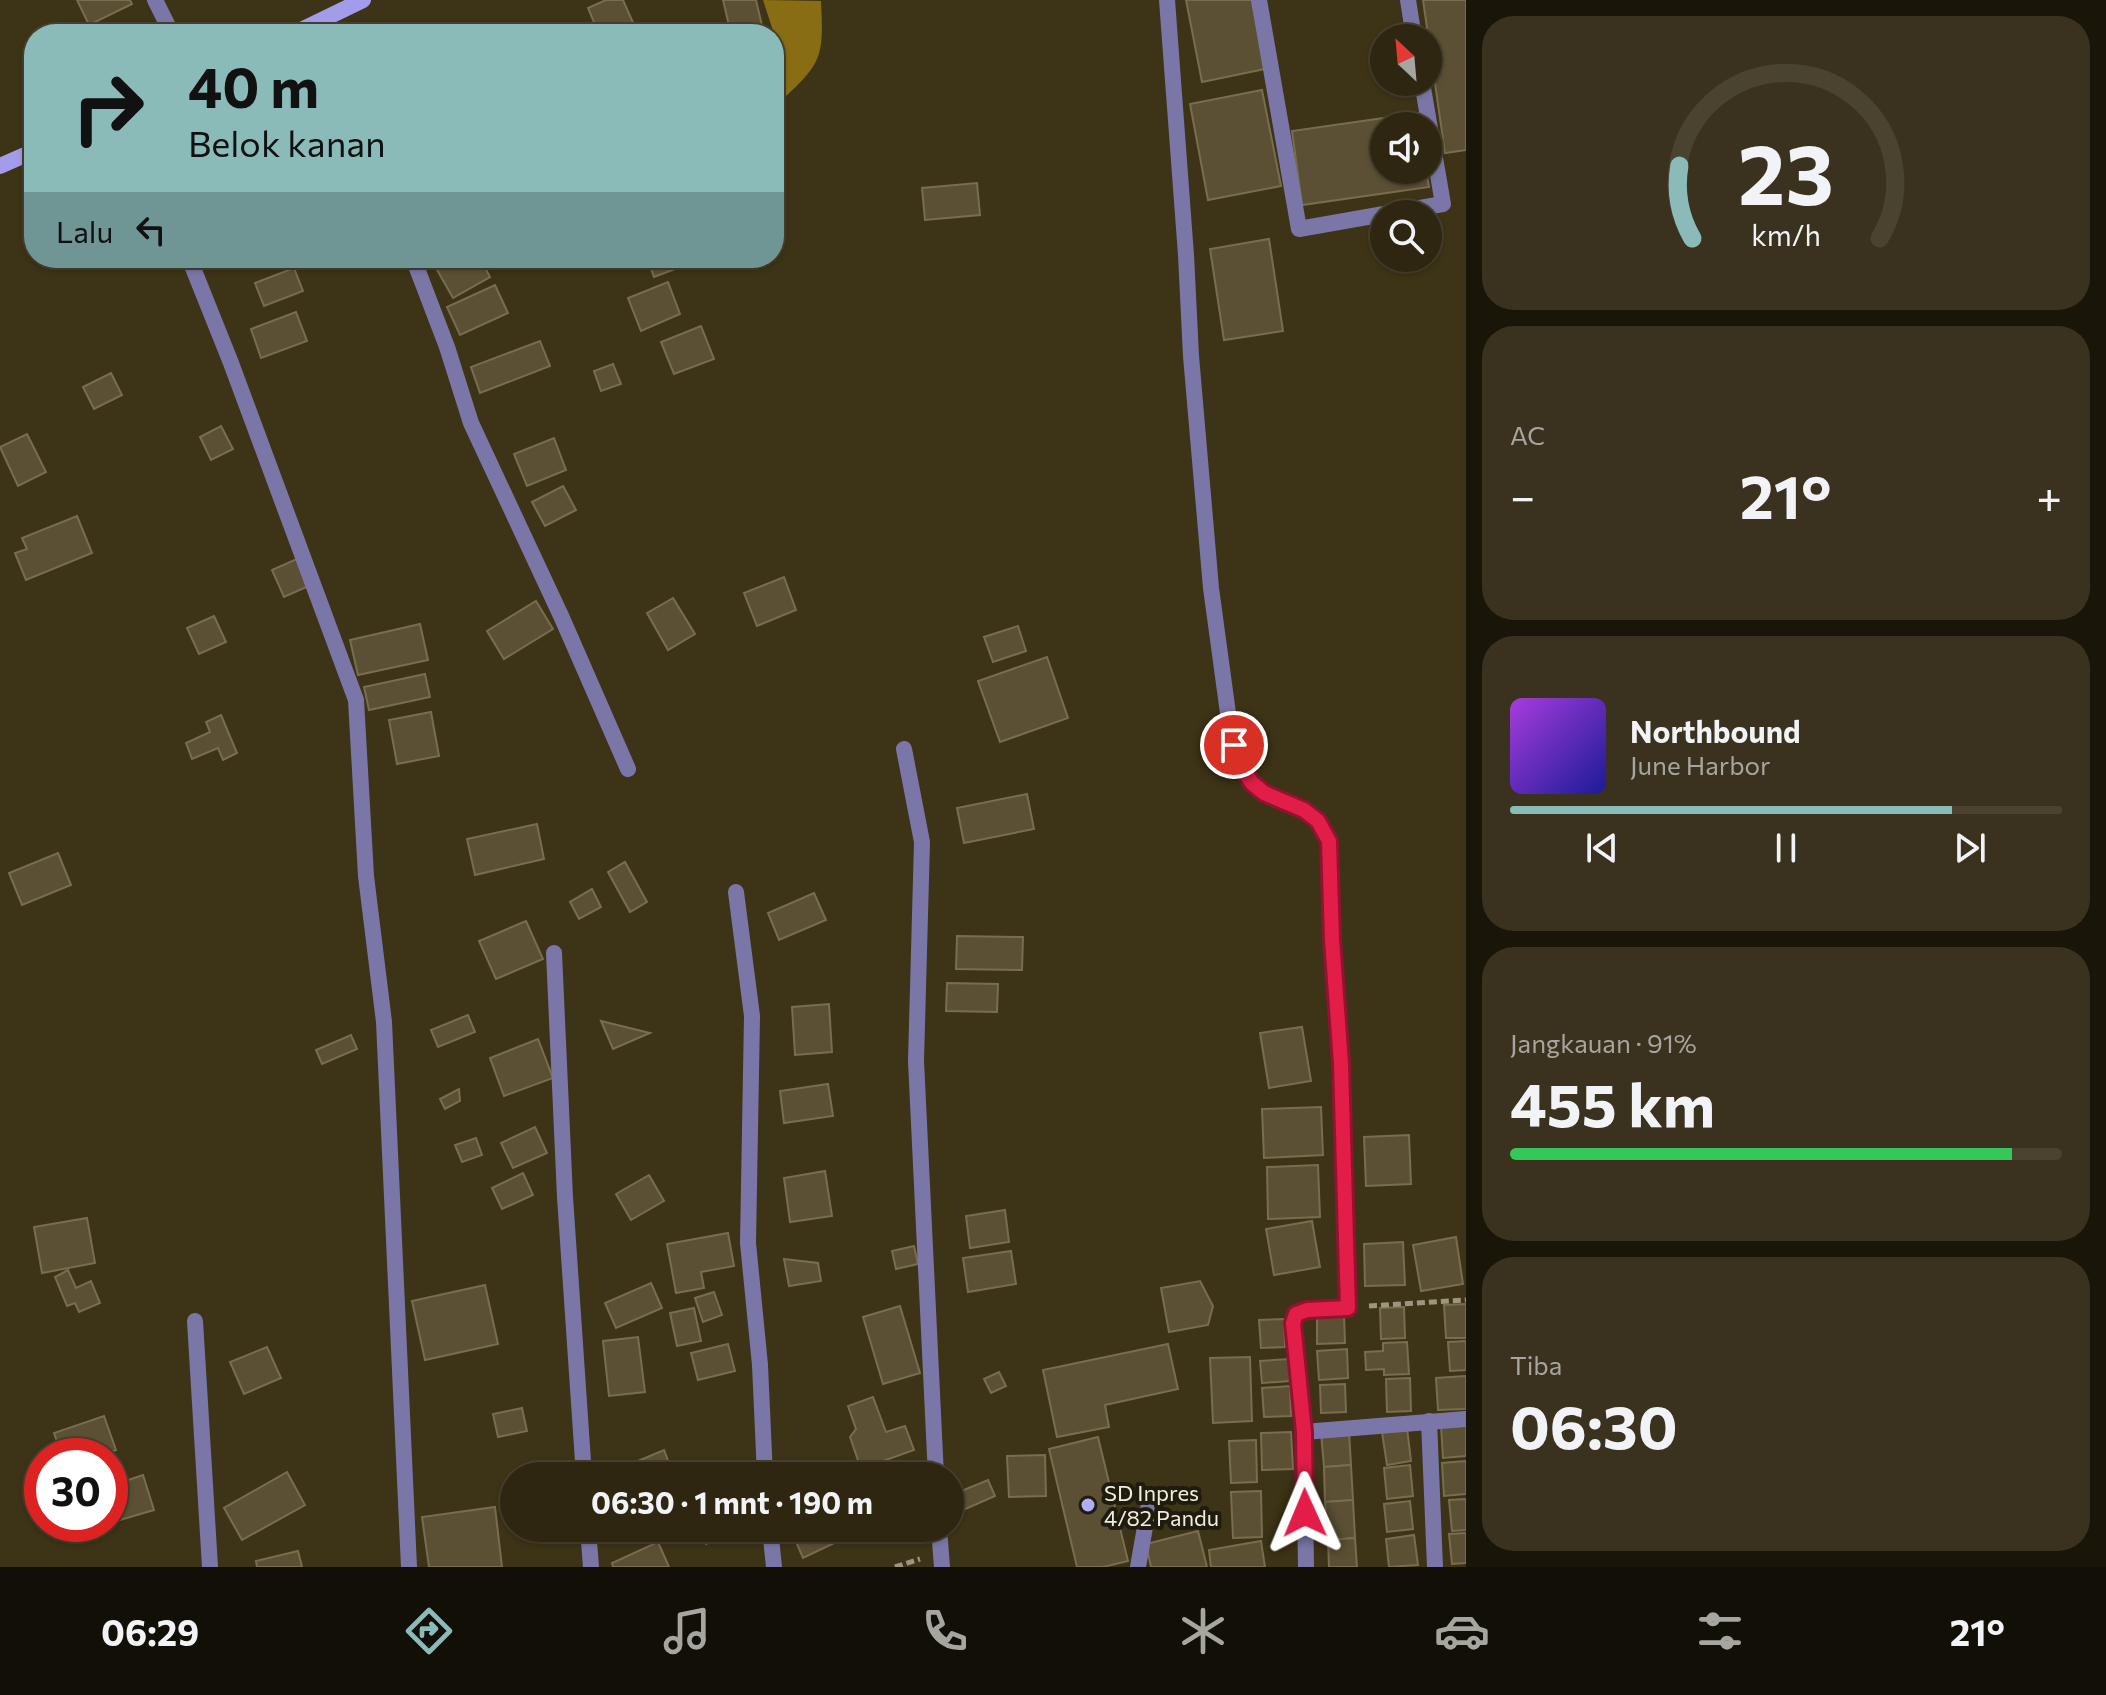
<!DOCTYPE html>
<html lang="id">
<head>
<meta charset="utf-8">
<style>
	:root { --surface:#2e2610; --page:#3a321e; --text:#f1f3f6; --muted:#a7a59f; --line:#494330; --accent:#8bbbb9 }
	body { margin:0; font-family:Commissioner,sans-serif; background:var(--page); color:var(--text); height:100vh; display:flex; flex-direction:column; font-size:30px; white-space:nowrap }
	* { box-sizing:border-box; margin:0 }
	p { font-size:26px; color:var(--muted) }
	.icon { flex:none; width:44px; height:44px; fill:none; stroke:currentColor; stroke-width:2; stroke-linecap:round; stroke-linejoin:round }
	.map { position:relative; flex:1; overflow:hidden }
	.sheet { display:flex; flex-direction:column; gap:16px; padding:16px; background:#191509; width:640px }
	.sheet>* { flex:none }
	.guide { position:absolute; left:24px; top:24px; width:760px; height:244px; border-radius:32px; box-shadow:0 2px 6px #0004,0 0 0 2px var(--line); background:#8bbbb9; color:#111; overflow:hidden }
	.needle { width:52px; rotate:334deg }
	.fabs { position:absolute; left:1370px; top:24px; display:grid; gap:16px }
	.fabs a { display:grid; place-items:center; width:72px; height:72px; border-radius:50%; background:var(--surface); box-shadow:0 2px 6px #0004,0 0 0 2px var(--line); font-size:40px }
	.speed { position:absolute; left:24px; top:1438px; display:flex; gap:16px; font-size:40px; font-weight:700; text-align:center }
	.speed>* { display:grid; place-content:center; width:104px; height:104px; border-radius:50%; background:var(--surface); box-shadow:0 2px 6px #0004,0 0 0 2px var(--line); line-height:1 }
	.speed .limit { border:12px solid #d22; background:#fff; color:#111 }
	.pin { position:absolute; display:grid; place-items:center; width:68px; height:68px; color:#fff; margin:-34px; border:4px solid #fff; border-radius:50%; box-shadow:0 2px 8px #0007 }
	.me { position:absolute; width:88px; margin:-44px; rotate:359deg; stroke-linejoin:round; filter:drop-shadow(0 0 6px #0008) }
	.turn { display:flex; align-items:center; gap:28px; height:168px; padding:0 32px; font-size:36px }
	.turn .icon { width:104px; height:104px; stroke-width:2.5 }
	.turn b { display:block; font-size:56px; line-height:68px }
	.then { display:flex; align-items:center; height:76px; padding:0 32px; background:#0003; gap:16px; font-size:30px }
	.big { font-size:60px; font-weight:700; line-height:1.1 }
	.sheet .card { flex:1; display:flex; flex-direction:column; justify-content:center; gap:12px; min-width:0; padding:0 28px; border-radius:32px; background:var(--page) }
	.sheet .dial { align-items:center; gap:0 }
	.dial svg { height:208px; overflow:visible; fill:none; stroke:var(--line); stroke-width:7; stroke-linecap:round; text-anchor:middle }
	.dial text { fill:var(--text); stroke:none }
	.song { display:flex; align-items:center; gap:24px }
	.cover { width:96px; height:96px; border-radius:12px; background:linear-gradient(135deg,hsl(280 70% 55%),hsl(240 70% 35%)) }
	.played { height:8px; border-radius:4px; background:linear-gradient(90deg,var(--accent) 80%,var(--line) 80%) }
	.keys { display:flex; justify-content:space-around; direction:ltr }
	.heat { display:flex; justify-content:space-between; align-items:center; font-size:44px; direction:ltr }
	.charge { height:12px; border-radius:6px; background:linear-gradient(90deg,#34c759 91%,var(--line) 0) }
	.trip { position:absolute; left:500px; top:1462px; width:464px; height:80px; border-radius:40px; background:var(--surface); box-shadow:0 2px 6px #0004,0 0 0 2px var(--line); font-weight:700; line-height:80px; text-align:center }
	.tabs { display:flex; height:128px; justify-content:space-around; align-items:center; background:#120f06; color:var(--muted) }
	.tabs .icon { width:56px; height:56px }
	.tabs .active { color:var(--accent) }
	.tabs b { font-size:36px; color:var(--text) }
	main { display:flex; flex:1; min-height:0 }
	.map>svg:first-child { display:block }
</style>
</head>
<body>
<main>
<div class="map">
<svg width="1466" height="1567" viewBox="0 0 1466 1567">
	<rect width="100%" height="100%" fill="#3d3316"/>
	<path fill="#896d14" d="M763,0L821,1C824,58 822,63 780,102L774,103V34Z"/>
	<g fill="#5b5033" stroke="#796d4f" stroke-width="2">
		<polygon points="77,0 130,0 132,4 89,25"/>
		<polygon points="606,0 623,0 638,34 599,34 588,8"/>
		<polygon points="723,0 756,0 764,34 731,34"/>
		<polygon points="1186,0 1252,0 1265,69 1202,82"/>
		<polygon points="1423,0 1466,0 1466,150 1445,153"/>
		<polygon points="1262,90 1281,186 1208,200 1190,104"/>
		<polygon points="1419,113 1420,126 1384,126 1384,170 1426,170 1429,187 1302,205 1292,131"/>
		<polygon points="977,183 980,215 925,220 922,188"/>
		<polygon points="1269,239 1283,331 1224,340 1210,249"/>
		<polygon points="437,258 480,258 490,277 453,298 432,261"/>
		<polygon points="647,258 693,258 694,262 654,277"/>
		<polygon points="294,268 303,291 264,306 255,283"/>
		<polygon points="668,282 680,314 641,331 628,298"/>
		<polygon points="495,285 508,313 460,335 447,307"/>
		<polygon points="296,312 307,341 261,358 251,329"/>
		<polygon points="701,326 714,359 674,374 661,342"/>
		<polygon points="540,341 550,366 480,393 471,367"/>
		<polygon points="613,364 621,384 601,391 594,371"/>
		<polygon points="111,373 122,395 94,409 83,387"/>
		<polygon points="221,426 233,449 211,460 200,437"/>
		<polygon points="27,434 46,472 18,486 0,447"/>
		<polygon points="554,438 566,470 527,486 514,454"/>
		<polygon points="563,486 576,510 545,526 532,502"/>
		<polygon points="77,516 92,553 26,580 15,553 27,549 22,538"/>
		<polygon points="299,558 311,585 284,597 272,570"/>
		<polygon points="784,577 796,610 757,626 744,593"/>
		<polygon points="673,598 695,634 668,650 647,613"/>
		<polygon points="536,601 553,629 504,659 487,631"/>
		<polygon points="214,616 226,642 199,654 187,628"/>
		<polygon points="420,624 428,660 358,675 350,640"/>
		<polygon points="1018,626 1026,651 993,662 984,637"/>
		<polygon points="1047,657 1068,718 1000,742 978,681"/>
		<polygon points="425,674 430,697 369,710 364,687"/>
		<polygon points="431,712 439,756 397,764 389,720"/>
		<polygon points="221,715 237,753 223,760 218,748 192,759 186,743 210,732 206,722"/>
		<polygon points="1027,794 1034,829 964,843 957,808"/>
		<polygon points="537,824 544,859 475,875 467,839"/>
		<polygon points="58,853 71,885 22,905 9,873"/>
		<polygon points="625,862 647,902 630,912 608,872"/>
		<polygon points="592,889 601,907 579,919 570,902"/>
		<polygon points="814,893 826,920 779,940 768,913"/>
		<polygon points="526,921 543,959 496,979 479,941"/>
		<polygon points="957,936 1023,937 1022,970 956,969"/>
		<polygon points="947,983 998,984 997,1012 946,1011"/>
		<polygon points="829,1004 832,1052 795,1055 792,1007"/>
		<polygon points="468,1015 475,1032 438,1047 431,1030"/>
		<polygon points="601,1021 650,1033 613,1049"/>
		<polygon points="1302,1027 1311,1081 1269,1088 1260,1033"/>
		<polygon points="351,1035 357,1049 322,1064 316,1050"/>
		<polygon points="538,1039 553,1078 504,1096 490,1058"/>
		<polygon points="828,1084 833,1116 784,1123 780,1091"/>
		<polygon points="459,1089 460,1101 445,1109 440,1099"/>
		<polygon points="1321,1107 1323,1155 1264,1158 1262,1109"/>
		<polygon points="535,1127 547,1153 513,1168 501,1143"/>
		<polygon points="1409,1135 1411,1184 1366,1186 1364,1137"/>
		<polygon points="476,1138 482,1155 462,1162 455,1145"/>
		<polygon points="1318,1165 1320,1217 1268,1219 1267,1167"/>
		<polygon points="825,1171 832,1216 790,1222 784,1178"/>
		<polygon points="523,1173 533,1195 502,1209 492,1188"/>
		<polygon points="649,1175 664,1201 631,1220 616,1194"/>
		<polygon points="1005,1210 1009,1242 970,1248 966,1216"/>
		<polygon points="87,1218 95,1263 42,1273 34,1227"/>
		<polygon points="1312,1221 1320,1267 1274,1275 1266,1229"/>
		<polygon points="728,1233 734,1266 701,1272 704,1288 676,1293 667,1244"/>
		<polygon points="1456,1237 1463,1284 1421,1291 1413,1245"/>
		<polygon points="1403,1242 1405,1285 1365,1286 1364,1244"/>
		<polygon points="914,1246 918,1264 896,1269 892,1251"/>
		<polygon points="1011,1251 1016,1284 968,1292 963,1258"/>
		<polygon points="784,1259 818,1263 821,1281 789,1286"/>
		<polygon points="68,1270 76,1288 91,1281 100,1303 79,1312 75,1303 67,1306 55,1277"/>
		<polygon points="1200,1281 1213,1306 1208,1325 1169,1332 1161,1288"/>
		<polygon points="651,1283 662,1308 616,1328 605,1303"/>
		<polygon points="485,1285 498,1344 425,1360 412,1301"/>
		<polygon points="714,1292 722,1315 703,1322 695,1298"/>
		<polygon points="1466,1304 1466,1338 1446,1338 1444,1305"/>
		<polygon points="900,1306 920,1373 883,1384 863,1317"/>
		<polygon points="1404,1307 1405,1338 1381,1339 1380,1308"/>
		<polygon points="694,1308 701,1341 677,1346 670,1313"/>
		<polygon points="1344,1315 1345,1343 1317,1344 1317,1316"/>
		<polygon points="1284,1319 1285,1347 1261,1348 1259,1320"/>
		<polygon points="638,1337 645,1392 609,1396 603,1341"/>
		<polygon points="1466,1341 1466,1370 1450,1371 1448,1342"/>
		<polygon points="1407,1342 1409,1374 1384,1375 1384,1369 1366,1370 1365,1352 1383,1351 1383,1343"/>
		<polygon points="728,1344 735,1371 698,1380 691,1353"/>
		<polygon points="1168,1344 1178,1389 1105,1405 1109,1427 1057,1437 1043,1370"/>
		<polygon points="267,1347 281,1378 244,1394 230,1362"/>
		<polygon points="1347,1349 1348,1378 1319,1380 1317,1351"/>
		<polygon points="1250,1357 1252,1421 1213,1423 1210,1358"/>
		<polygon points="1288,1359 1290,1381 1262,1383 1260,1361"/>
		<polygon points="999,1372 1006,1386 991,1393 984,1379"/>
		<polygon points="1466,1376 1466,1409 1438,1410 1436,1378"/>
		<polygon points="1410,1378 1411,1411 1387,1412 1386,1379"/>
		<polygon points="1345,1384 1346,1412 1321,1413 1320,1385"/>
		<polygon points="1290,1386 1291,1416 1264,1417 1262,1388"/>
		<polygon points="873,1397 886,1432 905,1426 914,1450 861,1469 850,1437 856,1429 848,1406"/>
		<polygon points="522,1408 527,1431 498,1437 493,1414"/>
		<polygon points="104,1416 116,1450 97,1456 62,1456 54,1433"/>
		<polygon points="1466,1424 1466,1456 1443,1458 1441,1426"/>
		<polygon points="1407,1428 1411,1461 1387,1465 1382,1432"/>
		<polygon points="1349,1431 1351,1465 1324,1467 1321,1433"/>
		<polygon points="1291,1432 1293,1469 1262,1470 1261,1433"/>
		<polygon points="1098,1437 1128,1561 1103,1567 1077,1567 1049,1449"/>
		<polygon points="1256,1440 1257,1482 1231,1483 1229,1441"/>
		<polygon points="664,1450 674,1476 602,1476"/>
		<polygon points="1045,1455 1046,1496 1009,1497 1007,1456"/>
		<polygon points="1466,1461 1466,1494 1444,1496 1442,1463"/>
		<polygon points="1351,1465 1353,1500 1325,1502 1324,1467"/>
		<polygon points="1410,1465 1413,1496 1387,1499 1384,1468"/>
		<polygon points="287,1472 305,1505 242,1540 224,1508"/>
		<polygon points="143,1475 154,1510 110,1523 110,1486"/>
		<polygon points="988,1480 995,1496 961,1511 954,1494"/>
		<polygon points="1261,1491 1262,1537 1233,1538 1231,1492"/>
		<polygon points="1466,1499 1466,1530 1452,1531 1449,1500"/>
		<polygon points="1353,1500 1355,1538 1328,1540 1325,1502"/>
		<polygon points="1410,1501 1413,1529 1387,1532 1384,1504"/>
		<polygon points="495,1507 502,1567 429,1567 422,1517"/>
		<polygon points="700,1528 745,1528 706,1544"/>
		<polygon points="790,1528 866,1528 803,1558"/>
		<polygon points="1198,1531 1207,1567 1151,1567 1146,1544"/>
		<polygon points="1466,1533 1466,1563 1452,1564 1449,1534"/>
		<polygon points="1414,1535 1418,1565 1389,1567 1386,1539"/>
		<polygon points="1355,1538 1357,1567 1329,1567 1328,1540"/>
		<polygon points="1261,1541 1265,1567 1211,1567 1209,1550"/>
		<polygon points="658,1542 669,1567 613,1567 612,1563"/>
		<polygon points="298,1551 302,1567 257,1567 256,1561"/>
	</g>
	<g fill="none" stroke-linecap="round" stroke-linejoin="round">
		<g stroke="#9d957f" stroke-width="5" stroke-dasharray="8 4" stroke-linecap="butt">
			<polyline points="1369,1306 1466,1300"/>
			<polyline points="895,1567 920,1559"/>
		</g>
		<g stroke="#7a77a8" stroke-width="16">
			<polyline points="1259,0 1299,229 1384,214"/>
			<polyline points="1408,0 1414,38"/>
			<polyline points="1385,214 1443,204 1422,82"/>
		</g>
		<g stroke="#7a77a8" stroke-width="16">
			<polyline points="155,0 172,34"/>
			<polyline points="1167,0 1186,255 1191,356 1211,588 1230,728 1238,762 1252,783 1264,793 1304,810 1318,821 1329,841 1332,939 1341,1064 1348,1308 1307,1310 1296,1314 1293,1323 1304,1432 1306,1567"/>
			<polyline points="189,258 231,363 356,700 366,876 384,1022 409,1567"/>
			<polyline points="413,258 447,347 471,423 562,618 628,769"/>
			<polyline points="904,749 922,842 916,1061 936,1476"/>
			<polyline points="736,892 752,1016 748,1243 760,1365 765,1476"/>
			<polyline points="554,953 565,1197 584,1476"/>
			<polyline points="195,1321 210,1567"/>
			<polyline points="1429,1421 1435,1567"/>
			<polyline points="1304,1432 1466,1419"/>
			<polyline points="588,1528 591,1567"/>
			<polyline points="770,1528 774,1567"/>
			<polyline points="939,1528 942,1567"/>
			<polyline points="1138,1567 1149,1504"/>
		</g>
		<g stroke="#a29cea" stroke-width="16">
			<polyline points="293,34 363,0"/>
			<polyline points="0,166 34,151"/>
		</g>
	</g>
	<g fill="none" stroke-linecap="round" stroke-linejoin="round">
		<g stroke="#92132f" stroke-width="20">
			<polyline id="route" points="1234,745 1238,762 1252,783 1264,793 1304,810 1318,821 1329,841 1332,939 1341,1064 1348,1308 1307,1310 1296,1314 1293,1323 1304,1432 1305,1513"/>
		</g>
		<use href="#route" stroke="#e11d48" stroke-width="14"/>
	</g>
	<circle fill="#b2adf9" stroke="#201b0f" stroke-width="3" cx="1088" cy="1505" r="8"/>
	<g text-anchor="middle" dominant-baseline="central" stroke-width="8" stroke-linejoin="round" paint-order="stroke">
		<g font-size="22" fill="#f2ecdb" stroke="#201b0f" text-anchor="start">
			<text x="1104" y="1492">SD Inpres<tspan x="1104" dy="25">4/82 Pandu</tspan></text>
		</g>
	</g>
</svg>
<div class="fabs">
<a><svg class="needle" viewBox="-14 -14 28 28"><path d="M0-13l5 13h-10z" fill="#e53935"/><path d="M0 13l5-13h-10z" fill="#a7a59f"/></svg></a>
<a><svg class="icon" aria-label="sound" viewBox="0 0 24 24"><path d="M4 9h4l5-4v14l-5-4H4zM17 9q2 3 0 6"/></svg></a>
<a><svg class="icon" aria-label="search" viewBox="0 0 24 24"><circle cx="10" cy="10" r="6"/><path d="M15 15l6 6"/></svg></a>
</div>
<div class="speed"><div class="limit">30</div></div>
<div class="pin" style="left:1234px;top:745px;background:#d93025"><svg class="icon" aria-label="arrive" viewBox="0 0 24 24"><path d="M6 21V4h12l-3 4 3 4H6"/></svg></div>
<svg class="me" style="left:1305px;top:1513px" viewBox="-20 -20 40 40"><path d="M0-17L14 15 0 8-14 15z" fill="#e11d48" stroke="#fff" stroke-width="4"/></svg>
<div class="trip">06:30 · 1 mnt · 190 m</div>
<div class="guide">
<div class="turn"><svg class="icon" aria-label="right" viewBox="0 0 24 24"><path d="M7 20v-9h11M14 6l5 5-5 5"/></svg><div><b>40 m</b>Belok kanan</div></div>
<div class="then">Lalu<svg class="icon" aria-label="left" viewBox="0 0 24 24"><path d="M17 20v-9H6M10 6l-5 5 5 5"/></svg></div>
</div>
</div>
<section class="sheet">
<div class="card dial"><svg viewBox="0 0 100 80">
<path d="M14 69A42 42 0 1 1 86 69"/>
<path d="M14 69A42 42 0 0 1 9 41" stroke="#8bbbb9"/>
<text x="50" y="56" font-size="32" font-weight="700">23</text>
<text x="50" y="72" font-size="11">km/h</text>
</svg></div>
<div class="card"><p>AC</p>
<div class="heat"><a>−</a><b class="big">21°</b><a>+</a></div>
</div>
<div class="card">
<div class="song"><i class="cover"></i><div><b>Northbound</b><p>June Harbor</p></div></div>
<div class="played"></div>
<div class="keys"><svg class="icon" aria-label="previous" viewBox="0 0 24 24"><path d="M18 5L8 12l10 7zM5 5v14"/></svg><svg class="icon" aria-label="pause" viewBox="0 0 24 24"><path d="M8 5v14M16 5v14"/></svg><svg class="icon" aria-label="next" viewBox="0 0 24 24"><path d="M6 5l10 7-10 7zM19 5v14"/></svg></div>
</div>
<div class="card"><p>Jangkauan · 91%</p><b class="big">455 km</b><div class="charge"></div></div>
<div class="card"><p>Tiba</p><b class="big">06:30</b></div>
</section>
</main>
<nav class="tabs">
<b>06:29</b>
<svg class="icon active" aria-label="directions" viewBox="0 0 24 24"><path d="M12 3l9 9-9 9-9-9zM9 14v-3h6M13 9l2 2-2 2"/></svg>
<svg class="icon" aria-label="music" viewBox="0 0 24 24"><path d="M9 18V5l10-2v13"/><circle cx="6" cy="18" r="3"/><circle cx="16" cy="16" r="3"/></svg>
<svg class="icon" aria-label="phone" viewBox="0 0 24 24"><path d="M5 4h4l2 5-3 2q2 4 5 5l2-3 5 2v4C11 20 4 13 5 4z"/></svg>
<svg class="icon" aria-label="climate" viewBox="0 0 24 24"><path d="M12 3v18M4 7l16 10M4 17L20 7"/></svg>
<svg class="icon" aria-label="car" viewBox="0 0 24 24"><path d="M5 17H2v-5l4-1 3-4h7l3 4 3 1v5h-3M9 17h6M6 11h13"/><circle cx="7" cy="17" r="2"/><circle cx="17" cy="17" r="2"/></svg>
<svg class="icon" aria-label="filters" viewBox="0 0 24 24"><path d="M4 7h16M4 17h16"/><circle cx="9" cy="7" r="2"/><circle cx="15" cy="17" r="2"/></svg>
<b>21°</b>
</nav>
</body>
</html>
